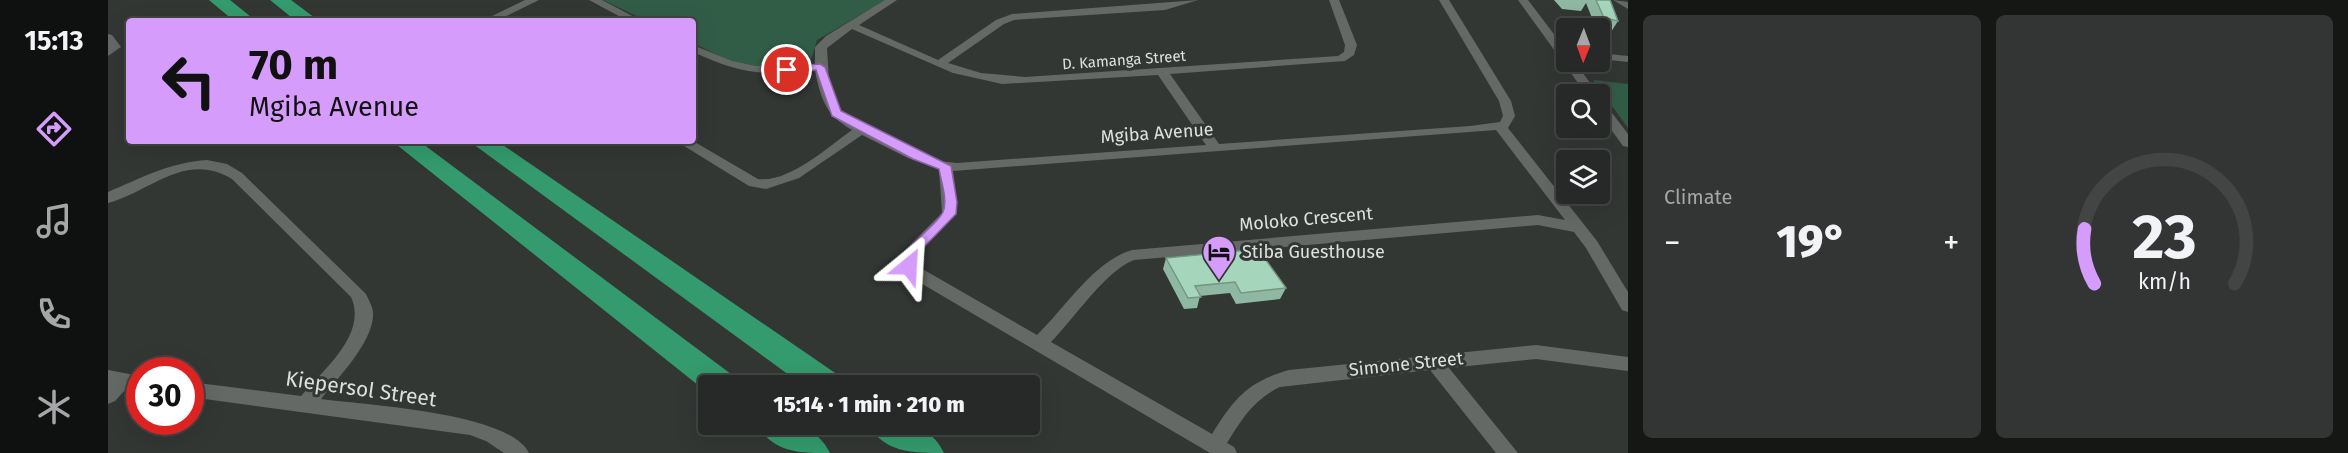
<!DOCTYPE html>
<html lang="en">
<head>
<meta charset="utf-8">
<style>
	:root { --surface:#262927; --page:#323533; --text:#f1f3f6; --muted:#a4a6a7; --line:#424544; --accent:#d59cfb }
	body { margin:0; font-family:"Fira Sans",sans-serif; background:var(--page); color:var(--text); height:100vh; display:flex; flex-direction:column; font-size:22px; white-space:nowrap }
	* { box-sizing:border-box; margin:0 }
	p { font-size:20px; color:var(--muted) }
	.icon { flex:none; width:33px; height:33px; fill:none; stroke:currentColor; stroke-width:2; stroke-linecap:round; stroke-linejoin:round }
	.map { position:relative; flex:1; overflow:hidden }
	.side { display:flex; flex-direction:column; gap:15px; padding:15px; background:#151715; width:720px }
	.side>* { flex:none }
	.top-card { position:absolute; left:18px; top:18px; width:570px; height:126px; border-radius:6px; box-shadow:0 6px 24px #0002,0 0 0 2px var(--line); background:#d59cfb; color:#111; overflow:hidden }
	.needle { width:39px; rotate:181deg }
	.tools { position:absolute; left:1448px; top:18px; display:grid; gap:12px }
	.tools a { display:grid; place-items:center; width:54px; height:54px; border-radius:6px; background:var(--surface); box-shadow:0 6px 24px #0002,0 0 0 2px var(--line); font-size:30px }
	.speed { position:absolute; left:18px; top:357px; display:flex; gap:12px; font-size:30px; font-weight:700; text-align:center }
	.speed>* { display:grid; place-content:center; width:78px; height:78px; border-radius:50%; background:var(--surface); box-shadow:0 6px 24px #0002,0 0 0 2px var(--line); line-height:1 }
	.speed .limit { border:9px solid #d22; background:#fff; color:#111 }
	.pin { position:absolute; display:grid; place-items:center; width:51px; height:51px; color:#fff; margin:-26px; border:3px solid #fff; border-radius:50%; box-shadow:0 2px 6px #0007 }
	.me { position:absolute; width:66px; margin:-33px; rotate:27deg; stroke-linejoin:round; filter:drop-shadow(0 0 4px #0008) }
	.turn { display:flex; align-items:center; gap:21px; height:126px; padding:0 24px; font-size:27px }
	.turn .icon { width:78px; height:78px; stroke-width:2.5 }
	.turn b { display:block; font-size:42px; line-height:51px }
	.big { font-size:45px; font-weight:800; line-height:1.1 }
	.side .tile { flex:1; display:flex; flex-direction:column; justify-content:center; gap:9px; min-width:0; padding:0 21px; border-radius:9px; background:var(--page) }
	.side .dial { align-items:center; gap:0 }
	.dial svg { height:156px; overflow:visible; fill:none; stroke:var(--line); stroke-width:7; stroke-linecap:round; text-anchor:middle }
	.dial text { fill:var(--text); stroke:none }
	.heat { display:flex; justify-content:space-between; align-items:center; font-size:33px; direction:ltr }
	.side .tiles { flex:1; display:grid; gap:15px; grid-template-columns:repeat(2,1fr) }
	.trip { position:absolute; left:590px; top:375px; width:342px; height:60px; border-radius:6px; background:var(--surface); box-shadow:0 6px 24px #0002,0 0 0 2px var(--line); font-weight:800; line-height:60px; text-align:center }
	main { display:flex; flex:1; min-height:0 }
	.menu { display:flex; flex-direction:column; width:108px; justify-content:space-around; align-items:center; background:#0f1010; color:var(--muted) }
	.menu .icon { width:42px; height:42px }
	.menu .current { color:var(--accent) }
	.menu b { font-size:27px; color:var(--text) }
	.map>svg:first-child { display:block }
</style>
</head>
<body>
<main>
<nav class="menu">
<b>15:13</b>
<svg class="icon current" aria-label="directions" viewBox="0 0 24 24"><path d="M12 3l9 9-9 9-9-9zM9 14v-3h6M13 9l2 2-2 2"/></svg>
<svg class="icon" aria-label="music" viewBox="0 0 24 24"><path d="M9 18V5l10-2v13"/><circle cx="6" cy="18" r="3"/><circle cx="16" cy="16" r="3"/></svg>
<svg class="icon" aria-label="phone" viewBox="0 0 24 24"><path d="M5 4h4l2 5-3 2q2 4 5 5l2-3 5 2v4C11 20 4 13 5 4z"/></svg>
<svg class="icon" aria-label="climate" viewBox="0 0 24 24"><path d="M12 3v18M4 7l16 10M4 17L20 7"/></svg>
</nav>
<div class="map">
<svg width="1520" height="453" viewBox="0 0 1520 453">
	<rect width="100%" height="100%" fill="#333734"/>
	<g fill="#315d47">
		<polygon points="495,0 778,0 709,40 702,63 675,67 632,66 585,43 585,21 539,21"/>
		<polygon points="1485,80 1520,84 1520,128"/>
	</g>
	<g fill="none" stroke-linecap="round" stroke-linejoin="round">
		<g fill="#646966" fill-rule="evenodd">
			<polygon points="417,0 431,0 388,21 374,21"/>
			<polygon points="481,0 494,0 534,21 520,21"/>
			<path d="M777,0H789L751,25L830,60L888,20L904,14L1090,0L1057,10L906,20L896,24L840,63L873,73L917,77L1230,56L1236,52L1237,45L1221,0H1231L1249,45L1246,55L1237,61L1062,74L1111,144L1362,126L1392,122L1395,116L1391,101L1331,0H1341L1403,101L1407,116L1400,128L1489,241L1520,292V312L1514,310L1478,248L1466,232L1430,225L1026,260C997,271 966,319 943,342L1104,434C1126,399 1139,382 1181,370L1428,345L1520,357V371L1428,359L1341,368L1410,453H1388L1322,370L1172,387C1146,399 1133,420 1119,443L1126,447L1129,453H1102L799,275L792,262V255L834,213L831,169L800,158L754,135L691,178L658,189L641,186L568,141H585L650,179C681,183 720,147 744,130C718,115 713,100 707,71C657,76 632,74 585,52V45L624,61L647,66L707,64V47L718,36ZM744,29L845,73L894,84L1050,75L1098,145L849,163L830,161L809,152L764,130L733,110L721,81L719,48ZM1388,130L1457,220L1430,215L1024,250C986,261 958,307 929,335L811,267L808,256L848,214L849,202L845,171Z"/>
			<polygon points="1410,0 1420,0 1458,50 1458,62 1467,62 1490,94 1478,94"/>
			<polygon points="1505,0 1520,2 1520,9"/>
			<polygon points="0,34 4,35 13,47 0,56"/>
			<polygon points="1491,53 1520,56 1520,62 1491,59"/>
			<polygon points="1491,100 1495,101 1520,134 1520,147 1515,146 1491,113"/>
			<path d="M99,160L119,164L134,173L258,294C261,301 266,308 265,316C264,343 229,379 213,399C256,405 401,412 421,453H396L378,441L362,435L82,397V382L193,396C215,370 260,334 243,297L124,179C77,151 44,191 0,203V192C33,178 63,162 99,160Z"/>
			<polygon points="0,370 32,376 32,390 19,388 7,401 0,404"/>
		</g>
		<g fill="#349b6e" fill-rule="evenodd">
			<polygon points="101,0 122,0 148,21 126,21"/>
			<polygon points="162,0 183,0 211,21 188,21"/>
			<polygon points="284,141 311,141 627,377 631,386 600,386 600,393"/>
			<polygon points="361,141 389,141 733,377 737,386 696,386"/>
			<path d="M649,424C680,424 706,421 722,453C691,453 665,453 649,424Z"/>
			<path d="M760,424C791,424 820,420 836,453C805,453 776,453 760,424Z"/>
		</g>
	</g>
	<g fill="#8eb8a1">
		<polygon points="1446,0 1502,0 1510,21 1503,32 1491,30 1491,28 1488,28 1478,3 1473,11 1454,9"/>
		<polygon points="1058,258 1178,288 1172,299 1128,304 1122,293 1092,296 1089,308 1076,309 1055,269"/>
	</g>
	<g fill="#a5d6bb" stroke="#749683" stroke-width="1.5">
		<polygon points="1488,0 1502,0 1510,21 1496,18"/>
		<polygon points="1150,249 1178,288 1133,293 1127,282 1087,286 1093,297 1080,298 1058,258"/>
	</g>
	<path fill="#d59cfb" stroke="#8a65a3" stroke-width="1.5" d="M712,64L717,67L733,111L843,166L849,202L848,214L809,254L806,270H796L792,259C802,242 829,225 835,212C840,200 833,181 831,169L805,159L724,116L708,70L679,73L673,70L679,67Z"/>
	<defs>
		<g id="hotel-pin" transform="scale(1.725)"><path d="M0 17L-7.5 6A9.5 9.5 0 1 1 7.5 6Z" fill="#d59cfb" stroke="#333734"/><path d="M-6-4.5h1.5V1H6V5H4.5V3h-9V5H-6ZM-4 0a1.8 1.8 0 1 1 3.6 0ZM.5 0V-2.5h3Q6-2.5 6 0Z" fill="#111"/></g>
	</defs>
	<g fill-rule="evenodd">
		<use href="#hotel-pin" x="1111" y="252"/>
	</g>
	<g text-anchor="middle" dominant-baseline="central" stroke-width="6" stroke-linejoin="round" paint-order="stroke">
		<g font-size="15" fill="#dde0de" stroke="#333734">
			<text transform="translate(1016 60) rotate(-4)">D. Kamanga Street</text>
		</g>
		<g font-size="18" fill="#dde0de" stroke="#333734">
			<text transform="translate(1049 133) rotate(-4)">Mgiba Avenue</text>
			<text transform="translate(1198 219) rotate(-5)">Moloko Crescent</text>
			<text transform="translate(1298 364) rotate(-6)">Simone Street</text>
		</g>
		<g font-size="18" fill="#dde0de" stroke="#333734" text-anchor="start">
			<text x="1134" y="252">Stiba Guesthouse</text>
		</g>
		<g font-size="21" fill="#dde0de" stroke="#333734">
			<text transform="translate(253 389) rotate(8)">Kiepersol Street</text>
		</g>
	</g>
</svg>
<div class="tools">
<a><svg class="needle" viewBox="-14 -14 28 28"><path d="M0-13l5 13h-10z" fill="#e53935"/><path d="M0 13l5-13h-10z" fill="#a4a6a7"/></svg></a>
<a><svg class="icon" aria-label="search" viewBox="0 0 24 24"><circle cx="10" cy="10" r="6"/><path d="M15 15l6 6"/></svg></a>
<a><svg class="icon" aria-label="layers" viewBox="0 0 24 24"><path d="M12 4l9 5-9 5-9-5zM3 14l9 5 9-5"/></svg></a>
</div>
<div class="speed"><div class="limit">30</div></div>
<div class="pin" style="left:679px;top:70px;background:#d93025"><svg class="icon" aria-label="arrive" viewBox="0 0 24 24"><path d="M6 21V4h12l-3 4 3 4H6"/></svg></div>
<svg class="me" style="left:801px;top:266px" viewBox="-20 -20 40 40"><path d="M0-17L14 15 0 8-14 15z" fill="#d59cfb" stroke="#fff" stroke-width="4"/></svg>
<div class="trip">15:14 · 1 min · 210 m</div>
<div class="top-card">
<div class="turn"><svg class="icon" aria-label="left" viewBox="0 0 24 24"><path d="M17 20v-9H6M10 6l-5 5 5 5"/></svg><div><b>70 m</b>Mgiba Avenue</div></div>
</div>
</div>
<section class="side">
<div class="tiles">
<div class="tile"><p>Climate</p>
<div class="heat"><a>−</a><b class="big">19°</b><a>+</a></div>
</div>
<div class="tile dial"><svg viewBox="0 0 100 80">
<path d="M14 69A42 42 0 1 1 86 69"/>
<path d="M14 69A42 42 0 0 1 9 41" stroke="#d59cfb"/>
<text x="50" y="56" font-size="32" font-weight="700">23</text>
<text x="50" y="72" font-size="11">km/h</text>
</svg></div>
</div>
</section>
</main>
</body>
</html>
